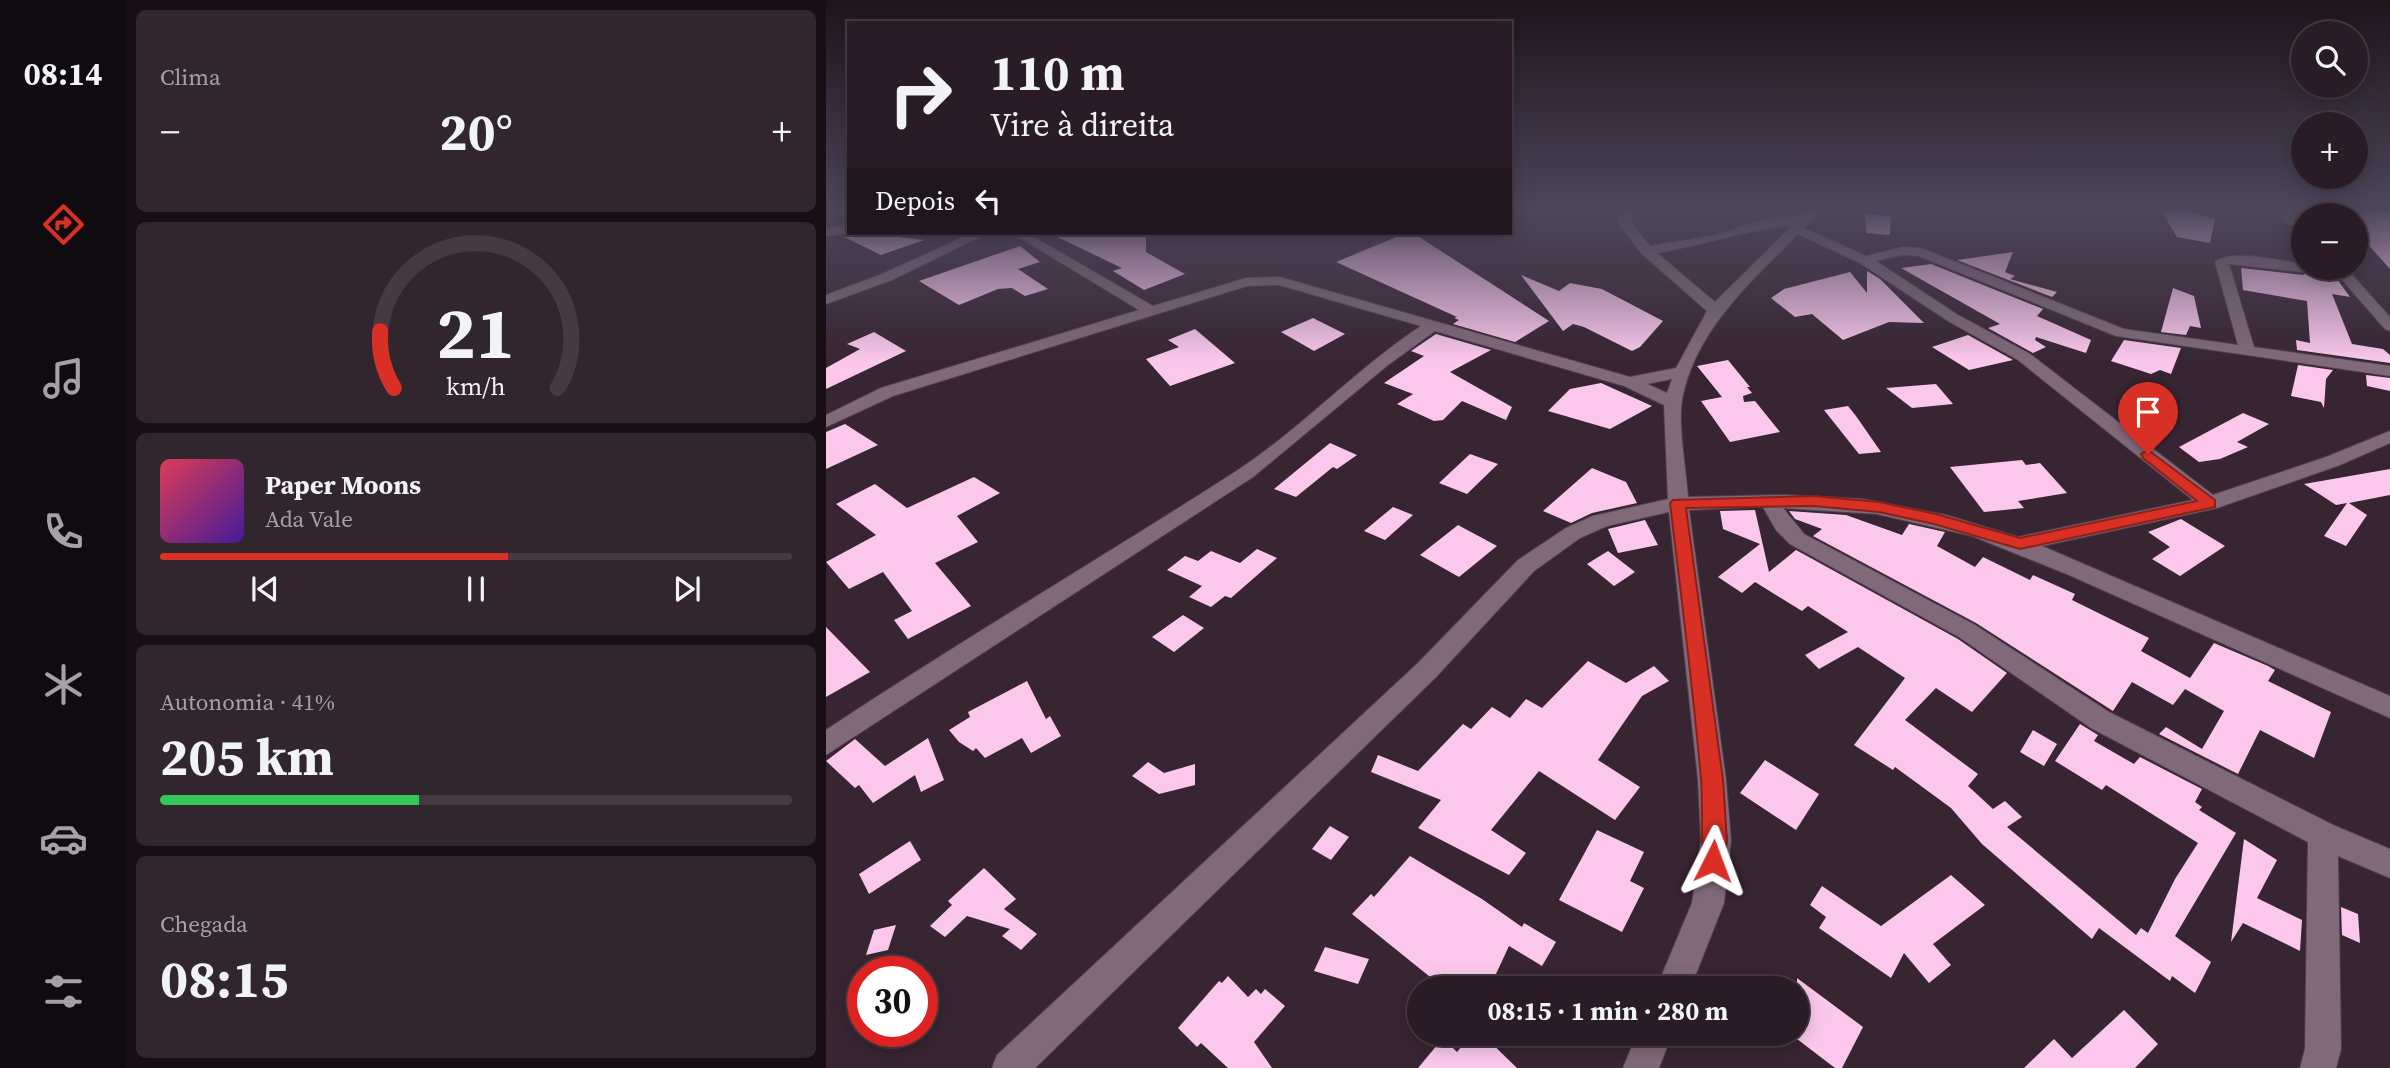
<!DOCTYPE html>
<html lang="pt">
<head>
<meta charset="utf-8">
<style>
	:root { --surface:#291c26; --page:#31252e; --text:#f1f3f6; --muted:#a5a1a7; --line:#453a43; --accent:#d93025 }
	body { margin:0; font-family:"Source Serif 4",serif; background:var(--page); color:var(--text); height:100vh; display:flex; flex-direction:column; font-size:26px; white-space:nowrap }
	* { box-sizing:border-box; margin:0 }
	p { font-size:23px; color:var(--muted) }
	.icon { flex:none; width:38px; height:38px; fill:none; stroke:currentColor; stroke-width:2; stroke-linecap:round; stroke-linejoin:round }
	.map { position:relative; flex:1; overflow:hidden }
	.side { display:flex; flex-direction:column; gap:10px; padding:10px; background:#170f15; width:700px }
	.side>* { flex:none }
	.guide { position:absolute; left:21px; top:21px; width:665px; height:214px; border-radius:0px; box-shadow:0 4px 18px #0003,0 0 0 2px var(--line); background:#291c26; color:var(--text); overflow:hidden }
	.buttons { position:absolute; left:1465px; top:21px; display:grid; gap:14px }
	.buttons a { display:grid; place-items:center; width:77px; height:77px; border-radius:50%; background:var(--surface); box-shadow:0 4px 18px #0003,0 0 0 2px var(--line); font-size:35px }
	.speed { position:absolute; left:21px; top:956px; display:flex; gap:14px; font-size:35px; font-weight:700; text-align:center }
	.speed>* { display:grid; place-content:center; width:91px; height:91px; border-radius:50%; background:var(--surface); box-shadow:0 4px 18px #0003,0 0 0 2px var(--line); line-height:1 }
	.speed .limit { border:10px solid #d22; background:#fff; color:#111 }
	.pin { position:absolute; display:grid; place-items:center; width:60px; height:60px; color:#fff; margin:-72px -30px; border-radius:50% 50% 50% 0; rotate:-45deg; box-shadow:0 0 7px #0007 }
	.pin .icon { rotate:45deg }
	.me { position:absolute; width:77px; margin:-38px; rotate:3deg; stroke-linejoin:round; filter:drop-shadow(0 0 5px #0008) }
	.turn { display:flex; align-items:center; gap:24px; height:147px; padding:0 28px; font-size:32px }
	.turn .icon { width:91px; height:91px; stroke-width:2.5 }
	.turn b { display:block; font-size:49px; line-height:60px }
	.then { display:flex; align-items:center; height:66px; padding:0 28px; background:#0003; gap:14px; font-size:26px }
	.big { font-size:52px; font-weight:700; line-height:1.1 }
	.side .card { flex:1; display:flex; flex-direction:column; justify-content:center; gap:10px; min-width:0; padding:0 24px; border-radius:10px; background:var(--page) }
	.side .dial { align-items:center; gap:0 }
	.dial svg { height:182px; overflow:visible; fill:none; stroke:var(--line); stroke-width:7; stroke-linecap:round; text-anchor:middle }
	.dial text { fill:var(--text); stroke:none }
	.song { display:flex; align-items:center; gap:21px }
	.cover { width:84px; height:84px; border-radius:10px; background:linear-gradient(135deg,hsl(350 70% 55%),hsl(260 70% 35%)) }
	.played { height:7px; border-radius:4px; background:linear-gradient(90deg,var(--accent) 55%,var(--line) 55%) }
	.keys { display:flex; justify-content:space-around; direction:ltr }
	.heat { display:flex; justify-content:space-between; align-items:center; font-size:38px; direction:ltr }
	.charge { height:10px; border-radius:5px; background:linear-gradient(90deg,#34c759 41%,var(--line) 0) }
	.trip { position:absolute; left:581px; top:976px; width:402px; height:70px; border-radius:35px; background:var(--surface); box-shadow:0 4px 18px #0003,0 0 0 2px var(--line); font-weight:700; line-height:70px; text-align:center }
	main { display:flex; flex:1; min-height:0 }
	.tab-bar { display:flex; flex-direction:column; width:126px; justify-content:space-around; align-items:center; background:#100b0f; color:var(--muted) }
	.tab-bar .icon { width:49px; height:49px }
	.tab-bar .selected { color:var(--accent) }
	.tab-bar b { font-size:32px; color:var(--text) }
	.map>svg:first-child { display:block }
</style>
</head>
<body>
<main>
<nav class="tab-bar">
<b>08:14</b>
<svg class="icon selected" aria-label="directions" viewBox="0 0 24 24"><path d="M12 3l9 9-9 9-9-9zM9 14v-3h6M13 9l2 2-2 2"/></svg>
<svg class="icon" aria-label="music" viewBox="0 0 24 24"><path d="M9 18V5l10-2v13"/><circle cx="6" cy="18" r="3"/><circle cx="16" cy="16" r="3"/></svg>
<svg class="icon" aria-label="phone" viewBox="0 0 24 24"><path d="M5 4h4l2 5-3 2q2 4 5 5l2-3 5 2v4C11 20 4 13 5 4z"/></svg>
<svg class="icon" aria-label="climate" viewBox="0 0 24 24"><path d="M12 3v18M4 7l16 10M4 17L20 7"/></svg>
<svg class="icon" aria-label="car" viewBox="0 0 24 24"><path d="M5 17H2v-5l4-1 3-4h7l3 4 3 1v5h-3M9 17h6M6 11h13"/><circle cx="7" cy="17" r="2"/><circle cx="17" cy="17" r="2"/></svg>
<svg class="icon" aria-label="filters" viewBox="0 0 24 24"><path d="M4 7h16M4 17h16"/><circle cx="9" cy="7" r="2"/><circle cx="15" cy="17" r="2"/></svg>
</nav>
<section class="side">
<div class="card"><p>Clima</p>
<div class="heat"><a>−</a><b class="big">20°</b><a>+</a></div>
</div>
<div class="card dial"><svg viewBox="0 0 100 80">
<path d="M14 69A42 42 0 1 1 86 69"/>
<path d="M14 69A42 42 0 0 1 8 44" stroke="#d93025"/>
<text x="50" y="56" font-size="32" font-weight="700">21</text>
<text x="50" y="72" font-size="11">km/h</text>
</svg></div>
<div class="card">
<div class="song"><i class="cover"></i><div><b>Paper Moons</b><p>Ada Vale</p></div></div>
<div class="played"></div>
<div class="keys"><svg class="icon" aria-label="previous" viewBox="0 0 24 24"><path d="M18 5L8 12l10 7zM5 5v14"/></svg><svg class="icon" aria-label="pause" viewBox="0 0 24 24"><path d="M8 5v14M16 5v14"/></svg><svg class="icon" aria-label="next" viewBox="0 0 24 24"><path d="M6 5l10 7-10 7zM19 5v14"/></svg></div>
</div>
<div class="card"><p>Autonomia · 41%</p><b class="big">205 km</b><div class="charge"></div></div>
<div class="card"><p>Chegada</p><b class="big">08:15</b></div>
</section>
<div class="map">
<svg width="1564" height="1068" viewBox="0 0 1564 1068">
	<rect width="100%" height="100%" fill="#372532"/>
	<g fill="#fbc8ec">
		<polygon points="1335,211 1362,211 1389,219 1384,243 1351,237"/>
		<polygon points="1515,211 1564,211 1564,269 1530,231 1530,215 1518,215"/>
		<polygon points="1039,214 1065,216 1064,235 1040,233"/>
		<polygon points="30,233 38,233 98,240 55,255 18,237"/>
		<polygon points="223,233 320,233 320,252 359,274 318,290 287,271 296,268"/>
		<polygon points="580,233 587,233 723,321 689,342 627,324 633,320 628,318 631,317 510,262"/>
		<polygon points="194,246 214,262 192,269 222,289 199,296 186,288 172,289 133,305 93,281"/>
		<polygon points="1187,252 1179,272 1189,276 1184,279 1231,292 1226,297 1131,260"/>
		<polygon points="1105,264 1217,309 1211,316 1265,340 1260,353 1210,337 1209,340 1220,347 1207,353 1162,328 1174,324 1075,268"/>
		<polygon points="1415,268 1477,275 1486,268 1503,268 1524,297 1506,294 1526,344 1557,349 1564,355 1564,363 1471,350 1470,340 1484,343 1481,301 1417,290"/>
		<polygon points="1041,271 1054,279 1098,323 1063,322 1017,340 986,314 969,317 945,298 958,289 1024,272 1041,293"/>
		<polygon points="695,275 733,291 744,283 776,289 837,321 814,347 806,351 758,327 747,324 737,331"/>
		<polygon points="1347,288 1368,296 1375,328 1364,326 1360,335 1335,332"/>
		<polygon points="487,318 519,334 488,351 455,332"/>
		<polygon points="369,329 409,363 344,386 320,359 353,347 342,340"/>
		<polygon points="48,332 80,351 0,389 0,368 34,349 21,344"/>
		<polygon points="610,334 665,350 624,372 686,407 680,420 636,401 617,420 608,421 571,404 587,394 558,383 598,356 585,351"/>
		<polygon points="1142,335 1187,360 1143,370 1106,347"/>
		<polygon points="1298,340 1355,348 1345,374 1334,370 1325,374 1285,361"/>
		<polygon points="902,360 924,387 921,387 926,393 917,396 918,402 929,401 954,432 904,442 875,401 896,397 871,366"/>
		<polygon points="1472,365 1507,370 1500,379 1498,408 1495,402 1465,396"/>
		<polygon points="1540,375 1564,378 1564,391 1541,386"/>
		<polygon points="775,383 826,406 784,429 722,411 744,389"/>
		<polygon points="1110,384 1127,404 1086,408 1060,388"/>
		<polygon points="1022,406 1030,416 1055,452 1033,454 998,410"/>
		<polygon points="1417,413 1443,424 1411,442 1422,447 1394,459 1373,462 1353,447"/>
		<polygon points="19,424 52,445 0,469 0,432"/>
		<polygon points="504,443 531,455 511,469 507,467 470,497 448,489"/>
		<polygon points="644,454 672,464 641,494 613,483"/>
		<polygon points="1196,460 1200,465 1214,463 1241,493 1192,501 1198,508 1158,512 1124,467"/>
		<polygon points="766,468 800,482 811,503 766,513 745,523 717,511"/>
		<polygon points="1564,469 1564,495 1523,503 1541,515 1520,546 1498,536 1521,503 1510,505 1478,484"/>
		<polygon points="148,477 174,493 131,516 152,542 109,563 145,606 82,639 68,620 86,611 57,572 23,589 0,562 50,535 10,504 49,484 81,508"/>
		<polygon points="567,507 587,515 559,540 538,531"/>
		<polygon points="929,510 943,572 970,550 1132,639 1181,673 1146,712 1110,688 1079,720 1152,774 1142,786 1167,809 1179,801 1196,817 1181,827 1310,935 1315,928 1322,933 1349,879 1372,843 1280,785 1276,790 1229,761 1254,724 1272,735 1268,741 1308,764 1314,757 1376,789 1369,802 1376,807 1373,810 1410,833 1349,936 1385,962 1369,993 1346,976 1344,981 1273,928 1266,939 1156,844 1125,808 1069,767 1067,770 1028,745 1079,678 1032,647 993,669 979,655 1022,632 982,606 976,611 929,582 916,593 892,577 934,544 897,529 894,511"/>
		<polygon points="963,511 1020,515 1076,535 1083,524 1119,532 1111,546 1149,567 1157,557 1204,580 1207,575 1249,594 1246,600 1323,638 1315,651 1364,678 1388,643 1442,666 1449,670 1442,681 1505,712 1488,758 1434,730 1412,774 1333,734 1340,727 1376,749 1398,711 1359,689 1347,705 1306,682 1287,711 1150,623 987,536 996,529 969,519"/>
		<polygon points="1355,519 1399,546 1354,576 1326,559 1344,547 1322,532"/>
		<polygon points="819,520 832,545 792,553 782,529"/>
		<polygon points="632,525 671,546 633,577 594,555"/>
		<polygon points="431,549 451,558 405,598 399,596 385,607 363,597 376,586 341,570 359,556 372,561 385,551 414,563"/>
		<polygon points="782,551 809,572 788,586 761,564"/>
		<polygon points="357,615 378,628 348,652 326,637"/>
		<polygon points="0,627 44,672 0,697"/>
		<polygon points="762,661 800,683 828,666 843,681 816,696 772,760 814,787 789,820 713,771 665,830 700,853 683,875 592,828 615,800 545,772 552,755 592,771 637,724 645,729 666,707 684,718 700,699 716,708"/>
		<polygon points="201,681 220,719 224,716 235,736 205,753 196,738 159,758 150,748 147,751 133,742 123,730 144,717 142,712"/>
		<polygon points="1207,730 1231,744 1218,766 1194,752"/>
		<polygon points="102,738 118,780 95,792 89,775 47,803 33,785 29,788 0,761 29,739 59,766"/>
		<polygon points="939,760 993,794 970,830 914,793"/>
		<polygon points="322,762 338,773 369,764 369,785 333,794 306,776"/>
		<polygon points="504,826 523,837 505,860 486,849"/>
		<polygon points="771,830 818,852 804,881 818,888 796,932 733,900"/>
		<polygon points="1418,839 1451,860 1431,898 1476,920 1474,951 1417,923 1405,942"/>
		<polygon points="84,841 95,860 43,894 33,874"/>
		<polygon points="584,856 656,899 696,927 698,923 730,942 716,966 683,946 663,989 619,989 526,914 545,894 548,897"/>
		<polygon points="158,868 190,899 178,909 211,934 195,950 176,936 184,929 141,916 119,937 104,926 126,905 122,901"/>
		<polygon points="1125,875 1159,905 1107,944 1125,965 1103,983 1078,953 1065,978 993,928 1000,917 984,905 996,886 1055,926"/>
		<polygon points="1515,907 1532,914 1534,943 1516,935"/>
		<polygon points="70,925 62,950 40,955 48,930"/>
		<polygon points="499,947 543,959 532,984 488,971"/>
		<polygon points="402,976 422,997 430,989 435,994 439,989 459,1006 428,1042 446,1068 402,1068 375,1043 371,1047 352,1028 393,981 396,983"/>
		<polygon points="971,978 1037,1027 1016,1068 1009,1068 971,1039"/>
		<polygon points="1298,1010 1332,1044 1309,1068 1198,1068 1228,1039 1246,1058"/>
		<polygon points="646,1034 656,1034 691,1068 592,1068 617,1038 631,1052"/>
	</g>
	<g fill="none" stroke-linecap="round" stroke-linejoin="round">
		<g stroke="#51414d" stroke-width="2">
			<g id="minor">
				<path d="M797,211H810L805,223L824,246L890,235L933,221L994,211L978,228L1040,256L1076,247L1095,248L1298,329L1412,345L1389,262C1404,248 1456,261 1477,264V268H1484L1477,272L1403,264L1428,347L1564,366V376L1290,336L1093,256L1076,255L1050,261L1132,315L1204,354L1387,495L1500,457L1564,431V443L1514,465L1391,508L1216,546L1564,696V718L1243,575L1146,536L1051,514L957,508L978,534L1149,625L1283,712L1507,825L1564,849V878L1512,856L1515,1049L1510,1068H1474L1479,1049L1482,842L1265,728L1133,637L964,544L950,530L937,507H928L863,510L900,780L905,841L898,903L864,989H830L866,903L875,841L872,780L843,512L781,526L754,538L708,571L610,677L209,1068H166L171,1055L592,663L692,560L740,528L767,516L842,499L838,405L798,386L609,331L562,365L427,477L0,755V730C135,640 276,558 412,470C477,427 530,369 595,326L453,285L421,286L67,396L0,427V415L55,388L313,310L186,233H201L327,306L420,278L454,277L804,377L850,368L881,311L816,254L793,224L792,219ZM967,225L889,302L831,253C877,245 921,230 967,225ZM972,234L1034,263L1122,321L1192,360L1367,500L1192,537L1120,515L1036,499L959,495L862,497C860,469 852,427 856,400C869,330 925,282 972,234ZM846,379L841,393L821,384Z"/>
				<polygon points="1450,211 1463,211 1477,226 1477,237"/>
				<polygon points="23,226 23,233 27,233 0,236 0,228"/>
				<polygon points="146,233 162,233 66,280 0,304 0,295 56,274"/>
				<polygon points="1506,268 1520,268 1564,317 1564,331 1559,329"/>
				<polygon points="811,1034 846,1034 833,1068 797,1068"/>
			</g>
		</g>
		<use href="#minor" fill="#806a79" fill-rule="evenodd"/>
	</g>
	<linearGradient id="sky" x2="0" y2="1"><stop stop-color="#1e141c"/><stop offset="0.58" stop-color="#4d465a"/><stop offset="1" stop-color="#4d465a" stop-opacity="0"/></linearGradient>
	<rect width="1564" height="361" fill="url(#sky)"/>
	<path fill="#d93025" stroke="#8d1f18" stroke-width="2" d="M1322,450L1389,500V507L1194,549L1108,524L1053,512L988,506L860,508L897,780L901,841L895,869L887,872L879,869C874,857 877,798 875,779C867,687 855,595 844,503L847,500L988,496L1053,502L1110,514L1194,538L1371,501L1317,458L1315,454Z"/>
</svg>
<div class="buttons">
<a><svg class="icon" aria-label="search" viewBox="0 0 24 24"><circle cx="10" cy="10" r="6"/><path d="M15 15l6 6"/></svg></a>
<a>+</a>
<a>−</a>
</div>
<div class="speed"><div class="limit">30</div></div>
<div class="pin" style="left:1322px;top:454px;background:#d93025"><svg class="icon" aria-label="arrive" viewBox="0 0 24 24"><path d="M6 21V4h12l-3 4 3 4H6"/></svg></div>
<svg class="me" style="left:887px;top:861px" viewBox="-20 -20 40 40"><path d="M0-17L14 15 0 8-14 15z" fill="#d93025" stroke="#fff" stroke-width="4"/></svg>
<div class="trip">08:15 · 1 min · 280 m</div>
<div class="guide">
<div class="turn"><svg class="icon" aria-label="right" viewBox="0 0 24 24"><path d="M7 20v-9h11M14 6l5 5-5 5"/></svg><div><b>110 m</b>Vire à direita</div></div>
<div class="then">Depois<svg class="icon" aria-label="left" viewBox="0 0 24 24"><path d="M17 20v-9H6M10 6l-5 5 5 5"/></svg></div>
</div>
</div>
</main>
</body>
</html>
